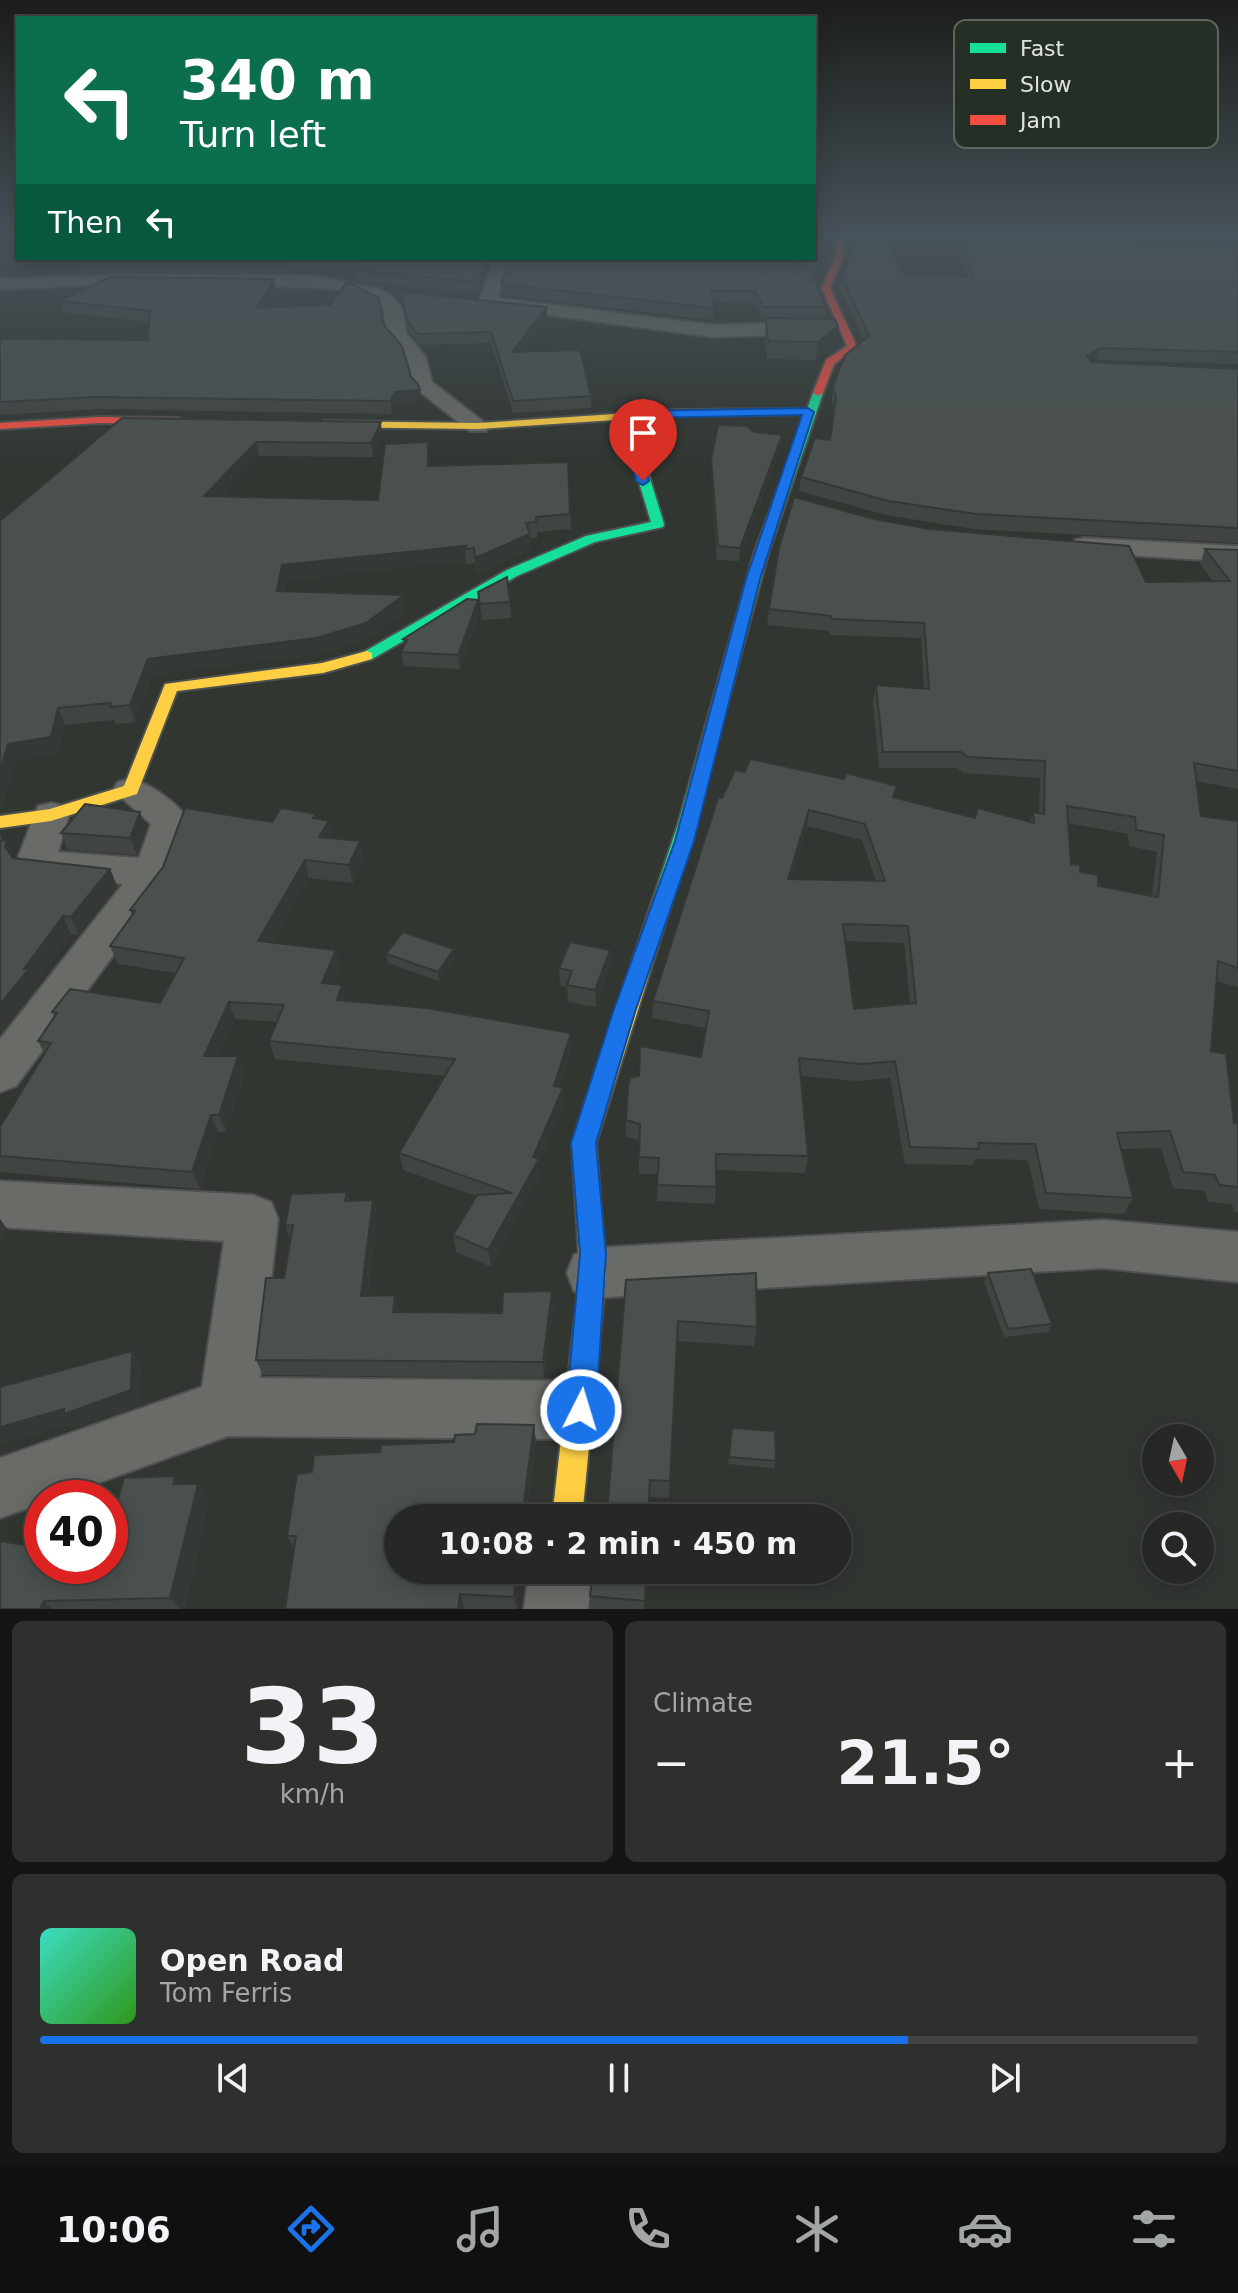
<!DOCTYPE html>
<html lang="en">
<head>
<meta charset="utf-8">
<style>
	:root { --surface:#252825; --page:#2d302d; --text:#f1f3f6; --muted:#a3a6a7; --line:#424442; --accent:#1a73e8 }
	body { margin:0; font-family:"DejaVu Sans",sans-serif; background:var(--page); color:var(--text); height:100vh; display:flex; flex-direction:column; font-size:30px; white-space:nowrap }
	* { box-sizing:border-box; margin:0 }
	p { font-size:26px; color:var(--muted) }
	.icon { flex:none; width:44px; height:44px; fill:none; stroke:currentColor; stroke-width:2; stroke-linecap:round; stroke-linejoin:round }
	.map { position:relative; height:1609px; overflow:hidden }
	.panel { display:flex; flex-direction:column; gap:12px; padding:12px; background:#141614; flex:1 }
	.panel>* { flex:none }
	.guide { position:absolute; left:16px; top:16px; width:800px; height:244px; border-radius:0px; box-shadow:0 4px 20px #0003,0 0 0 2px var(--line); background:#0b6e4f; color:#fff; overflow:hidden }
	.needle { width:52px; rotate:171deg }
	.fabs { position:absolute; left:1142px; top:1424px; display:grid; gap:16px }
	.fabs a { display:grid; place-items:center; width:72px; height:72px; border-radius:50%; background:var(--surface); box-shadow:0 4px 20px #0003,0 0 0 2px var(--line); font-size:40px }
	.speed { position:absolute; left:24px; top:1480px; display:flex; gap:16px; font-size:40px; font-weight:700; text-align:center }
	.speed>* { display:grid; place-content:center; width:104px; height:104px; border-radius:50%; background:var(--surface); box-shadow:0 4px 20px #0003,0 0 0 2px var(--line); line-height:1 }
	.speed .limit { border:12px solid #d22; background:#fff; color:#111 }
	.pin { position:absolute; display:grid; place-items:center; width:68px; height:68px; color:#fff; margin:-82px -34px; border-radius:50% 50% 50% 0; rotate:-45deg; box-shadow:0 0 8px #0007 }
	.pin .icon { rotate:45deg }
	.me { position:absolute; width:88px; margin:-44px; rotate:5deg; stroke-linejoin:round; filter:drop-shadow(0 0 6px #0008) }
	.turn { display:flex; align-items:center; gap:28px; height:168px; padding:0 32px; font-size:36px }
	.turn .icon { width:104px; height:104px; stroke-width:2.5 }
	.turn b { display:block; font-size:56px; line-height:68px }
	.then { display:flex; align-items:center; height:76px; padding:0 32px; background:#0003; gap:16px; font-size:30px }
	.big { font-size:60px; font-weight:800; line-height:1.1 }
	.panel .card { flex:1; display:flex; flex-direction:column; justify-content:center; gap:12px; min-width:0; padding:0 28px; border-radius:12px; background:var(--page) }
	.panel .dial { align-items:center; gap:0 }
	.dial b { font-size:104px; line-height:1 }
	.song { display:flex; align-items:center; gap:24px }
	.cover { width:96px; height:96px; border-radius:12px; background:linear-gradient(135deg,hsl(170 70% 55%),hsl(110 70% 35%)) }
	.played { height:8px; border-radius:4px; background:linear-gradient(90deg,var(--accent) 75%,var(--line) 75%) }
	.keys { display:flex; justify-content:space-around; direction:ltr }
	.heat { display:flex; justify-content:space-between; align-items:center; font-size:44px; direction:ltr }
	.panel .tiles { flex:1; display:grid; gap:12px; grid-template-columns:1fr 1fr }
	.card:last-child { grid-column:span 2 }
	.trip { position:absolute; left:384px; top:1504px; width:468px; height:80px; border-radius:40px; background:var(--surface); box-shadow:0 4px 20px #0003,0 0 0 2px var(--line); font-weight:800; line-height:80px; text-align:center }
	.menu { display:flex; height:128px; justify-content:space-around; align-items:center; background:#0f100f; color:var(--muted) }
	.menu .icon { width:56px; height:56px }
	.menu .selected { color:var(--accent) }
	.menu b { font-size:36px; color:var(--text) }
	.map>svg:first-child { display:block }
</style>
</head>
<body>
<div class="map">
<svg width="1238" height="1609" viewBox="0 0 1238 1609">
	<rect width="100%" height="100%" fill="#313631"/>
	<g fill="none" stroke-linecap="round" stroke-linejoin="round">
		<g stroke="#4e514e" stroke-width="4">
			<g id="street">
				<rect x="0" y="237" width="18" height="5"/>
				<polygon points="495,258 507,258 509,262 498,298 713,325 815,322 824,328 815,334 713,337 488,307 479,302"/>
				<polygon points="149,274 315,276 379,289 393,297 402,308 406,333 425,356 432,382 489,426 486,431 470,431 415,388 406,356 387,335 383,307 352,291 315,287 119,284 0,289 0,279"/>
				<polygon points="1084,538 1238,546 1238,562 1075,552 1071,546 1075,540"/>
				<path d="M131,779C151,784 178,803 189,821L167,883L16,1086L0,1092V1039L123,884L22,872L16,863L38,806L51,803L64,806L69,815L58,852L139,858L151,824L113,790L118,782Z"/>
				<polygon points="0,1181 253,1195 271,1202 278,1219 260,1378 581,1381 601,1390 610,1410 601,1430 581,1439 228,1436 56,1498 42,1498 42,1503 0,1518 0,1458 202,1387 224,1241 0,1227"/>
				<polygon points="1103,1220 1238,1232 1238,1282 1103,1268 593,1298 574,1291 567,1273 574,1255 593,1248"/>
				<polygon points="529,1570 593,1570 588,1609 524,1609"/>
			</g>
		</g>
		<g stroke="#4e514e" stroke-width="4">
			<g id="fast">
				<polygon points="818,390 823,393 768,554 684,865 668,910 654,910 651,905 678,824 754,554 813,393"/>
				<polygon points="634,412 640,415 640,446 664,524 663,527 595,542 517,576 372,659 362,659 362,653 507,570 586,536 651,522 628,446 628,415"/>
			</g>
		</g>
		<g stroke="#4e514e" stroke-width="4">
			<g id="slow">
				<polygon points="808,409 812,410 812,414 676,416 478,429 323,427 317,424 323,421 478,423 676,410"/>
				<polygon points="367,651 372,653 372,659 323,673 177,691 137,794 51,821 0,828 0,816 50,809 124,786 165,684 322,663"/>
				<polygon points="661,898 668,900 671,905 596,1143 606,1273 582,1518 552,1518 580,1273 572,1143 651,905 654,900"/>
			</g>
		</g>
		<g stroke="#4e514e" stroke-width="4">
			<g id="jam">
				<polygon points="835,237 843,237 844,255 830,288 857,347 834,364 823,393 818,396 813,393 826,360 847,346 822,288 836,255"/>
				<polygon points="99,417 178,418 184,421 178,424 99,423 0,429 0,423"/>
			</g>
		</g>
		<use href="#street" fill="#696b67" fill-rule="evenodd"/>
		<use href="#fast" fill="#16e098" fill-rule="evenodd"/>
		<use href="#slow" fill="#ffcf43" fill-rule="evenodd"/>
		<use href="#jam" fill="#f24e42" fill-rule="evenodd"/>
	</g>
	<g fill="#404542" fill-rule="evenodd">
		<polygon points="851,237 885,237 904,275 968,277 956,237 1114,237 1138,244 1238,247 1238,364 1097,360 1093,362 1238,369 1238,543 973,529 886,515 799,491 801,477 830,440 834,410 832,400 833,387 863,340 840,288 842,277 852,250"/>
		<polygon points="1135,237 1238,237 1238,242"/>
		<polygon points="828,244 827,254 815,280 826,307 825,319 835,344 816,360 767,359 765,336 766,318 762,318 754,303 713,302 713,320 502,295 501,284"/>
		<polygon points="81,258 492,258 479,293 355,281 354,269 288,267 285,273 80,273 76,262"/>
		<polygon points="274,279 276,289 265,308 383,324 411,377 421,402 396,404 392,414 99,409 0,415 0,339 148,340 150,322 63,312 60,301"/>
		<polygon points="400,292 547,318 521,352 591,396 591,408 513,413 491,343 420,345 409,332 401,302"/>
		<polygon points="122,418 382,435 373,457 259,456 221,496 378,500 428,442 430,466 568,462 571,529 537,532 537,538 530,538 530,550 476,574 475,563 466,564 466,561 285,581 284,591 406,611 369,639 319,654 153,675 135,722 116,724 114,720 65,725 58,754 16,761 3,804 0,805"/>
		<polygon points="781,448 739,561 717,560 711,471 711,459"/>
		<path d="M870,518L1146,582L1213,581L1200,564L1205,549L1238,550V789L1196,781L1201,816L1238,821V987L1216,981L1211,1051L1234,1123H1238V1212H1234L1232,1204L1208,1202L1205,1191L1173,1188L1161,1148L1121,1149L1133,1198L1124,1214L1039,1209L1028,1160L975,1159L973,1165L905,1164L890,1078L858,1081L800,1076L808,1156L805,1173L716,1170L715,1204L657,1201L658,1174H639V1140L626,1137V1120L701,1057L706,1028L652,1018L653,1001L722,798L745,772L844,779L897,786L894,797L975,818L1030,822L1033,812L1039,813L1040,778L964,773L957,768H879L873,701L876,685L924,688L921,638L830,635L829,631L767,625L769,609ZM1068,823L1128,834L1129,846L1157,852L1152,896L1098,886L1071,864ZM807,826L862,840L876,881L791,879ZM846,941L904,943L910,1003L854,1009Z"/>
		<polygon points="478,592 510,602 511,618 482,620"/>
		<polygon points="480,614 460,669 404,666 401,652 404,645 403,639"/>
		<polygon points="317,819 329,821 333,838 364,858 353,883 309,878 272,943 336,950 340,968 333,984 342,985 346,1001 571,1051 560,1087 564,1105 539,1164 540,1176 491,1267 456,1252 453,1235 476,1196 403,1170 399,1153 445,1076 275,1059 269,1041 277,1022 235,1019 219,1056 238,1056 245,1074 226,1132 218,1132 200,1189 0,1172 0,1127 44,1053 38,1041 54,1017 52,1012 160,1003 175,973 118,964 110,946 132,915 130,910 272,822"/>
		<polygon points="146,829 137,855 68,850 61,833"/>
		<polygon points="0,833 3,841 15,858 110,869 117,886 78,935 71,934 36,983 38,987 0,1033"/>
		<polygon points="610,950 610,968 596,1007 568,1002 567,987 560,986 559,968"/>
		<polygon points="386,954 455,958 439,981 388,963"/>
		<polygon points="347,1192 349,1201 373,1200 377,1216 368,1296 399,1312 502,1313 552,1291 554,1307 544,1378 263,1375 256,1360 284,1278 291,1241 285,1226"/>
		<polygon points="988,1273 1052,1324 1048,1332 1004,1337 984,1282"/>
		<polygon points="626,1280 757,1327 754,1346 677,1341 669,1498 649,1497 608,1502"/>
		<polygon points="731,1436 776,1461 774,1468 728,1464"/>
		<polygon points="536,1442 528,1503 535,1505 537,1518 398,1518 398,1570 527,1570 525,1576 520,1576 517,1609 285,1609 294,1548 287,1536 312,1472 380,1452"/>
		<polygon points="175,1476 181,1484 198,1484 209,1503 185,1609 0,1609 110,1566"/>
		<polygon points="646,1570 644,1609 590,1609 590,1596"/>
	</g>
	<g fill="#343836">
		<polygon points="828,244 827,254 812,287 813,276"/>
		<polygon points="25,258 47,258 28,269 24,259"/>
		<polygon points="285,258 287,258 288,267 285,273 283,262"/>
		<polygon points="487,258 492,258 479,293 478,282"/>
		<polygon points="274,279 276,289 259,319 257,308"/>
		<polygon points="547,307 547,318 512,364 512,352"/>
		<polygon points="838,326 835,344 816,360 818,342"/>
		<polygon points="1100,348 1097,360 1084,368 1087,356"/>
		<polygon points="420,390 421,402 396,404 392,414 390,401 395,392"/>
		<polygon points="381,422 382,435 373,457 371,443"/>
		<polygon points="782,435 781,448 739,561 740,548"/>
		<polygon points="256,442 259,456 207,510 204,496"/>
		<polygon points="530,534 530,550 476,574 475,558"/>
		<polygon points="466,546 465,549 466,561 285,581 281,607 277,591 282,565"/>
		<polygon points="404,595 406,611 369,639 319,654 153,675 135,722 130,705 148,659"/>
		<polygon points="478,600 480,614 460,669 458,655"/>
		<polygon points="58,708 65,725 58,754 16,761 3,804 0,805 0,771 8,744"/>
		<polygon points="809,810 807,826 786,896 788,879"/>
		<polygon points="140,812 146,829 137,855 130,838"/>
		<polygon points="329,821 333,839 319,837"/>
		<polygon points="7,840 15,858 14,865 5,847"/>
		<polygon points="360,841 364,858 353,883 349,865"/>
		<polygon points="305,860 309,878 263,959 258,941"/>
		<polygon points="110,869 117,886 78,935 71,917"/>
		<polygon points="63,916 71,934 36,983 38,987 0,1033 0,1004"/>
		<polygon points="454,949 455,958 439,981 438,972"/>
		<polygon points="336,950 340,968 326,1001 322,983"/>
		<polygon points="610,950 610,968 596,1007 595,990"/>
		<polygon points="342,985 347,1003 337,1000"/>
		<polygon points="229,1002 235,1019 211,1074 204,1056"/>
		<polygon points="571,1033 571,1051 555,1104 554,1086"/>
		<polygon points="238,1056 245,1074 226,1132 219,1115"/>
		<polygon points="563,1088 564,1105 539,1164 540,1176 491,1267 488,1250 533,1157"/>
		<polygon points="211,1115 218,1132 200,1189 192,1172"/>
		<polygon points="373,1200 377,1216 366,1312 361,1296"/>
		<polygon points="0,1219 8,1230 0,1248"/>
		<polygon points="552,1291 554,1307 544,1378 543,1362"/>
		<polygon points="395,1295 399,1311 397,1328 393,1312"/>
		<polygon points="132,1351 142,1366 141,1405 75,1428 72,1425 0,1445 0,1427"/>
		<polygon points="534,1425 536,1442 526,1518 524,1502"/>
		<polygon points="175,1476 188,1495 173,1484"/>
		<polygon points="198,1484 209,1503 185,1609 180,1609 170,1598"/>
		<polygon points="516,1570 519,1570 520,1576 517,1609 514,1597"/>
		<polygon points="460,1594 464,1608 464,1609 458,1609"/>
		<polygon points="44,1601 52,1609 40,1609"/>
	</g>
	<g fill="#4a504d" stroke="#343836" stroke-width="2" fill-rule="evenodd">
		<polygon points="814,237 828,237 828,244 813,276 826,307 763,307 755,291 711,291 714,308 501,284 509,258 814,258"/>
		<polygon points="853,237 885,237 904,275 973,277 961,237 1114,237 1138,244 1238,247 1238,352 1100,348 1087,356 1091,362 1238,369 1238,528 976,514 888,501 801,477 815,438 830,440 836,397 833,387 845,355 869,336 842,277 854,246"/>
		<polygon points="81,258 285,258 283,262 76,262"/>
		<polygon points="343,258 487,258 478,282 354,270 361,259"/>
		<polygon points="110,277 274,279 257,308 331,305 346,283 350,283 379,298 383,324 402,346 411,377 418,384 420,390 395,392 390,401 95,397 0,402 0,339 148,340 150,311 60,301"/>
		<polygon points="400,292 547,307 512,352 580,350 591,396 513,401 491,332 418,334 408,321"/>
		<polygon points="766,318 835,319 838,326 818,342 768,341"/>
		<polygon points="122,418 381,422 371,443 256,442 204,496 378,500 385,444 428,442 428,466 568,462 570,514 536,517 536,522 526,523 530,534 475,558 474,548 465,549 466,546 282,565 277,591 404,595 366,623 316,638 148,659 130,705 110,707 111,703 58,708 51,737 8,744 0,771 0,521"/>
		<polygon points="718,425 747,426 754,432 782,435 740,548 718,546 711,459"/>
		<path d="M794,497L870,518L929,529L1129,546L1146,582L1230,581L1205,549L1238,550V771L1194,763L1201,816L1238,821V968L1218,961L1211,1051L1226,1054L1234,1123H1238V1187L1219,1185L1215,1175L1183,1172L1170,1131L1117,1133L1133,1198L1046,1193L1035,1144L978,1143L979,1149L910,1147L895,1061L862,1064L799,1058L808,1156L716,1154V1187L657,1185L659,1158L639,1157L640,1124L626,1120L628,1087L630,1078L639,1076L640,1046L701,1057L709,1011L653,1001L718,798H722L735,770L745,772L750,759L844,779L846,773L897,786L893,797L975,818L978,808L1034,823L1033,812L1044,814L1045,761L968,757L961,752H883L876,685L929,689L924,623L832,619L831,616L769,609L779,548ZM1067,806L1135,817L1136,830L1164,835L1158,897L1098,886V875L1080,872V865L1071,864ZM809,810L865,824L885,881L788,879ZM843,924L908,926L916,1003L854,1009Z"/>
		<polygon points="507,577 510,602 480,604 478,592"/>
		<polygon points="467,599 478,600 458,655 401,652 407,640 403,639"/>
		<polygon points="85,804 140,812 130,838 61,833"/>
		<polygon points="185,808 272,822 281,808 316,814 313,818 329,821 319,837 360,841 349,865 305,860 258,941 336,950 322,983 342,985 337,1000 427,1008 571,1033 554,1086 563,1088 533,1157 539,1159 488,1250 453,1235 477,1195 512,1193 399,1153 455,1059 269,1041 284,1005 229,1002 204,1056 238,1056 219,1115 211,1115 192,1172 0,1156 0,1127 51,1043 38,1041 57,1013 52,1012 70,989 160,1003 184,958 110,946 135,911 130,910 163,867"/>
		<polygon points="7,840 5,847 13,858 110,869 71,917 63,916 24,969 29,969 0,1004 0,841"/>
		<polygon points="403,932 454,949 438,972 386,954"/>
		<polygon points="570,942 610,950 595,990 567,985 572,971 559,968"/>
		<polygon points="347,1192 345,1201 373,1200 361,1296 395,1295 393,1312 502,1313 503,1292 552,1291 543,1362 256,1360 266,1278 284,1278 293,1225 285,1226 291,1194"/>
		<polygon points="1031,1269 1052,1324 1008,1329 988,1273"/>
		<polygon points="756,1273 757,1327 678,1321 670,1481 650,1480 648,1518 592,1518 593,1504 608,1502 626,1280"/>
		<polygon points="132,1351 131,1390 64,1414 64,1409 0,1427 0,1387"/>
		<polygon points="477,1424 534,1425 524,1502 535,1505 534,1518 398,1518 398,1570 516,1570 514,1597 460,1594 458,1609 285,1609 296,1536 287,1536 297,1474 312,1472 314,1455 380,1452 381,1445 454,1442 455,1435 475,1434"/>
		<polygon points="732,1428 775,1431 776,1461 729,1457"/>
		<polygon points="175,1476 173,1484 198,1484 170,1598 44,1601 40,1609 0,1609 0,1541 42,1548 42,1566 110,1566 110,1527 124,1478"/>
		<polygon points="593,1570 646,1570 645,1601 590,1596"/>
	</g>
	<linearGradient id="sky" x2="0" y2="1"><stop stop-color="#1b1e1b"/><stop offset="0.51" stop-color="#48525a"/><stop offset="1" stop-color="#48525a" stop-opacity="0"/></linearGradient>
	<rect width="1238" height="462" fill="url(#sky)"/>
	<polygon fill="#1a73e8" stroke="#114b97" stroke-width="2" points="808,408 814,412 760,579 694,841 635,1012 596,1143 606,1254 596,1410 591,1420 581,1424 571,1420 566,1410 580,1254 571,1143 613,1012 675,841 746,579 802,415 639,418 640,446 649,481 643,485 636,481 628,446 628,415 634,411"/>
	<rect x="954" y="20" width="264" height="128" rx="12" fill="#262f25" stroke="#5e665c" stroke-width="2"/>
	<rect x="970" y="43" width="36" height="10" fill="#16e098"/>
	<rect x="970" y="79" width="36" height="10" fill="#ffcf43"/>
	<rect x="970" y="115" width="36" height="10" fill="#f24e42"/>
	<g font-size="22" fill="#dfe5de">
		<text x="1020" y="56">Fast</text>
		<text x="1020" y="92">Slow</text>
		<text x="1020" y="128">Jam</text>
	</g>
</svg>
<div class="fabs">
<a><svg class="needle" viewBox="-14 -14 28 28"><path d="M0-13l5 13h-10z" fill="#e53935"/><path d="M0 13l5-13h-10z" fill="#a3a6a7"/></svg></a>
<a><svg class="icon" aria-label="search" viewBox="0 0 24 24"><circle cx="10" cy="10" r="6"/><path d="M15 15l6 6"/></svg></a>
</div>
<div class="speed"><div class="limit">40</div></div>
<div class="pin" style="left:643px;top:481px;background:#d93025"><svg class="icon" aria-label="arrive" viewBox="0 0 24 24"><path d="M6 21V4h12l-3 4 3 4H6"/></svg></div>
<svg class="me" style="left:581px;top:1410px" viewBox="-20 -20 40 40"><circle r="17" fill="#1a73e8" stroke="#fff" stroke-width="3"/><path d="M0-11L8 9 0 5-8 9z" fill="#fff"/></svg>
<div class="trip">10:08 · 2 min · 450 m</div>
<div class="guide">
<div class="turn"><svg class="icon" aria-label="left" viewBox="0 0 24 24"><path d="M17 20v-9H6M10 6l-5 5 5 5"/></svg><div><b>340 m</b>Turn left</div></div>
<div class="then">Then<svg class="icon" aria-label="left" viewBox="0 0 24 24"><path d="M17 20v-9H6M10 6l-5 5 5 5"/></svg></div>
</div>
</div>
<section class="panel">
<div class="tiles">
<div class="card dial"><b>33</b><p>km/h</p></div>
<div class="card"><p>Climate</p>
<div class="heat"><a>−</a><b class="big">21.5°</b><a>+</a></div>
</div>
<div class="card">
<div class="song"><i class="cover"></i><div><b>Open Road</b><p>Tom Ferris</p></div></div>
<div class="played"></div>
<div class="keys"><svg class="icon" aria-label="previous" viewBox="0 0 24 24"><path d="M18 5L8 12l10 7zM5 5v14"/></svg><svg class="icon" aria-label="pause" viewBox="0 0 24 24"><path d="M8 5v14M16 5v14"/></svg><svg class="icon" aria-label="next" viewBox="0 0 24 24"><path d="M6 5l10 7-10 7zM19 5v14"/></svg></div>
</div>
</div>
</section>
<nav class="menu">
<b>10:06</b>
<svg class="icon selected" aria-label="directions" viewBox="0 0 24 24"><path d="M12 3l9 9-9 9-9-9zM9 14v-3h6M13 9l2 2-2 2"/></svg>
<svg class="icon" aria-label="music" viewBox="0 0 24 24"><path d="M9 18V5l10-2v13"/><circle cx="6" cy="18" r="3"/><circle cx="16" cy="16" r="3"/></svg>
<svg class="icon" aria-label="phone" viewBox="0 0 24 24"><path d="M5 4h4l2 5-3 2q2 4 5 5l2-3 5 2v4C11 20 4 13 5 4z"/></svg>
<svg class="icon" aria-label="climate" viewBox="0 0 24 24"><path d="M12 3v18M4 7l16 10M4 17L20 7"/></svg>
<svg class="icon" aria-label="car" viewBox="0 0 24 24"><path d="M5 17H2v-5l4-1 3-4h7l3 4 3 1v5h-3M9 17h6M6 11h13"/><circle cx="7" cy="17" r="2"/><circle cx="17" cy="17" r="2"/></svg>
<svg class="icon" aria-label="filters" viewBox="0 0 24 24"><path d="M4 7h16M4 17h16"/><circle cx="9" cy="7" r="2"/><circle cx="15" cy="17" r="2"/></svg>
</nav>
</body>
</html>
